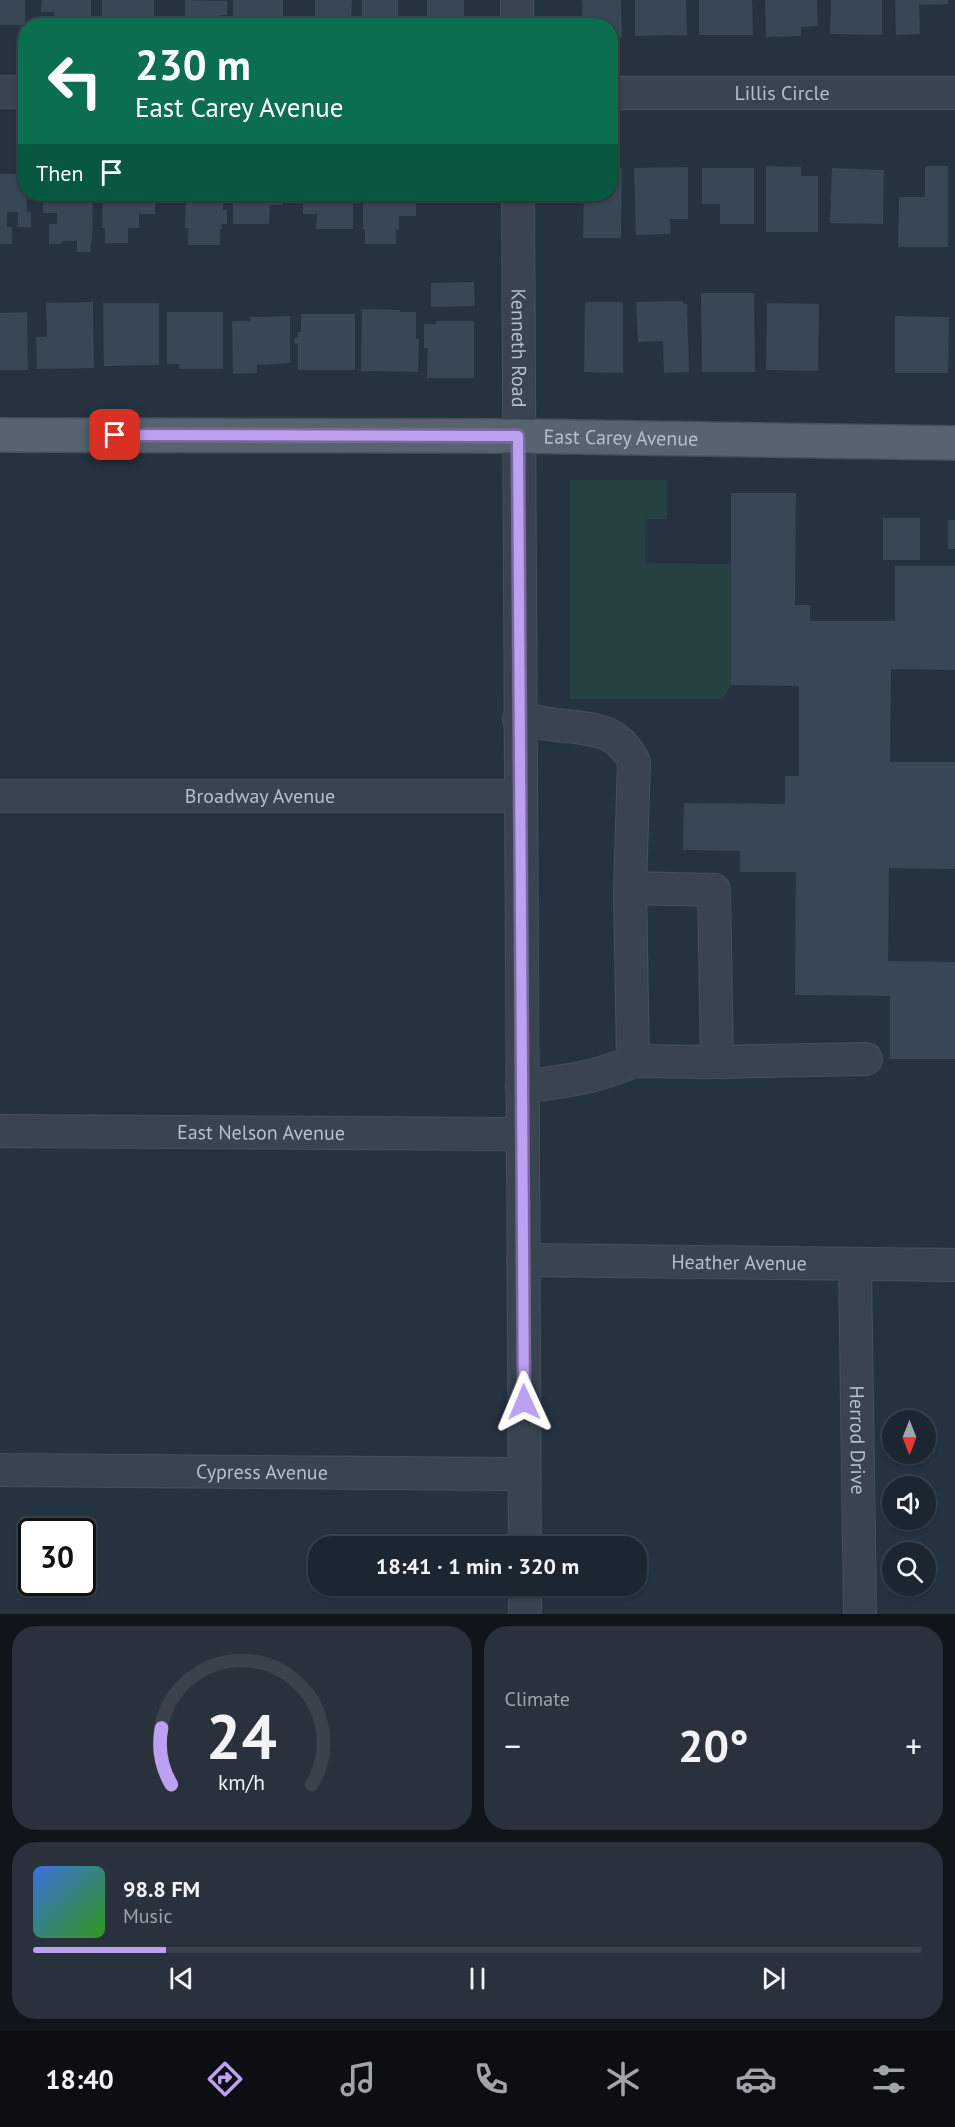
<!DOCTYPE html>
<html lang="en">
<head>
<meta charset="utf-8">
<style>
	:root { --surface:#1c2630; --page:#29323c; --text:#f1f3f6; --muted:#a0a5ab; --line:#3a434c; --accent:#bca0f2 }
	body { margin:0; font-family:"PT Sans",sans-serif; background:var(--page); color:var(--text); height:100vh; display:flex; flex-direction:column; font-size:22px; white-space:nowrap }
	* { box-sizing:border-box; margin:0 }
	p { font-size:20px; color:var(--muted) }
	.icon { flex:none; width:33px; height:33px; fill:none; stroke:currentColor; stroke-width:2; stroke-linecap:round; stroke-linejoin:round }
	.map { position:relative; height:1614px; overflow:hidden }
	.side { display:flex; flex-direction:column; gap:12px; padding:12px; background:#0f151a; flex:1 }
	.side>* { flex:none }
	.top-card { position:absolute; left:18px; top:18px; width:600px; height:183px; border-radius:24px; box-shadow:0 2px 4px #0004,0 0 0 2px var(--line); background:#0b6e4f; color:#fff; overflow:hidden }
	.needle { width:39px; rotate:180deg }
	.controls { position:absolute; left:882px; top:1410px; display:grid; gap:12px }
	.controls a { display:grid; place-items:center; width:54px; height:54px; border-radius:50%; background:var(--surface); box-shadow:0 2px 4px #0004,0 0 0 2px var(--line); font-size:30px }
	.speed { position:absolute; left:18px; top:1518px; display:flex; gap:12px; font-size:30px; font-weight:700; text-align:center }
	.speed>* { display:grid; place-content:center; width:78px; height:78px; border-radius:50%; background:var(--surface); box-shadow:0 2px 4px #0004,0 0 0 2px var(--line); line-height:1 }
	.speed .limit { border:3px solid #111; border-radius:9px; background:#fff; color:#111 }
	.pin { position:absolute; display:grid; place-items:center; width:51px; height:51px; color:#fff; margin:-26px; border-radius:12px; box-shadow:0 3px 9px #0006 }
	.me { position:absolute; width:66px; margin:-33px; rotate:359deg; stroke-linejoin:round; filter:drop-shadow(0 0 4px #0008) }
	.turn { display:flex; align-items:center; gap:21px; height:126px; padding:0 18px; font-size:27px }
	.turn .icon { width:78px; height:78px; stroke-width:2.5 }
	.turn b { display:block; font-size:42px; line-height:51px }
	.then { display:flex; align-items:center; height:57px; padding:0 18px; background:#0003; gap:12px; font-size:22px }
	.big { font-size:45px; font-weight:700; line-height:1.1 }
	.side .widget { flex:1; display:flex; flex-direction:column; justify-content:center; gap:9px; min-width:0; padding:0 21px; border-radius:24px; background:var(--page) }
	.side .dial { align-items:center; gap:0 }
	.dial svg { height:156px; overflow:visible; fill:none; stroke:var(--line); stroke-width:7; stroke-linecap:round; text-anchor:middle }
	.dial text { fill:var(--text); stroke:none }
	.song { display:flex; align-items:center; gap:18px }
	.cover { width:72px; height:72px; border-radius:9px; background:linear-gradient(135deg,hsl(220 70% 55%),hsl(110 70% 35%)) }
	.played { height:6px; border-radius:3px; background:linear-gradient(90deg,var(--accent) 15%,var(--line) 15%) }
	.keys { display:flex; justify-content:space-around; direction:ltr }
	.heat { display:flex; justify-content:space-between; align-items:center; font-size:33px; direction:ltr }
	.side .tiles { flex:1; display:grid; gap:12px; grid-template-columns:1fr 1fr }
	.widget:last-child { grid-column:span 2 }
	.trip { position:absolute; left:308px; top:1536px; width:339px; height:60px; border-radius:24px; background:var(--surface); box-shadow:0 2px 4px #0004,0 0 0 2px var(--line); font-weight:700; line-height:60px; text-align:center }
	.tab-bar { display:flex; height:96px; justify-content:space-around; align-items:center; background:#0b0f13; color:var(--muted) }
	.tab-bar .icon { width:42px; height:42px }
	.tab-bar .active { color:var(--accent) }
	.tab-bar b { font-size:27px; color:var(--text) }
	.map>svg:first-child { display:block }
</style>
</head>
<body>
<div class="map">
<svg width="955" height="1614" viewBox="0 0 955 1614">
	<rect width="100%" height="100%" fill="#253340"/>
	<polygon fill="#274041" points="570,480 667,480 667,519 646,519 645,563 731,564 731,685 722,699 570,699"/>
	<g fill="#374756">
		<rect x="0" y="0" width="25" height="25"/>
		<polygon points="42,0 91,0 91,26 54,26 54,12 41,12"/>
		<rect x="102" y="0" width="52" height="26"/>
		<polygon points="185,0 227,1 227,15 221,15 221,26 185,26"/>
		<rect x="233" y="0" width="50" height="26"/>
		<polygon points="315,0 352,0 351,26 315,26"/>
		<rect x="362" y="0" width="36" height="26"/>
		<rect x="427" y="0" width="37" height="26"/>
		<polygon points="582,0 621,0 622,37 610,38 610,26 583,26"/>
		<polygon points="635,0 686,0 687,35 635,36"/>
		<polygon points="699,0 752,0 753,35 699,35"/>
		<polygon points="765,0 817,0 818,26 801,27 801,36 766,37"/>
		<polygon points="831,0 882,0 882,35 830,34"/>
		<polygon points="895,0 948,0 948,4 919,5 920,34 896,35"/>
		<polygon points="766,166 801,167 801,176 818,176 818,232 766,232"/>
		<polygon points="925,166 948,166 948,247 898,247 899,197 925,197"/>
		<polygon points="688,167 688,219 670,219 671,234 636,235 634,168"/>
		<polygon points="610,168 622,168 621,238 583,238 584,194 610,194"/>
		<polygon points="702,168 754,168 754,224 720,224 720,204 702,204"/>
		<polygon points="832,168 884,170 883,224 830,223"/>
		<polygon points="0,174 26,174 27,212 31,212 31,227 18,227 18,212 7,212 7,227 12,227 12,244 0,244"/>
		<polygon points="43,194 93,194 92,241 91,241 90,252 77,252 77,241 61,241 61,244 49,244 49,224 57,224 57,213 43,213"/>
		<polygon points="103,194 156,194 155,214 139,214 139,228 128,228 128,243 105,243 105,228 102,228"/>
		<polygon points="186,194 223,194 223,210 227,210 227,224 222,224 222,229 220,229 220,245 188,245 188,228 185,228"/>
		<polygon points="233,194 283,194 283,205 270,205 269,224 233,224"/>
		<polygon points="303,194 353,194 353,229 316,229 317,214 303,214"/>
		<polygon points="363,194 416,194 416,216 399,216 399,230 396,229 396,244 365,244 365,229 363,229"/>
		<polygon points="474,282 475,306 431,307 431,283"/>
		<polygon points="701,293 754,293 755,372 702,372"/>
		<polygon points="683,301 684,304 687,304 689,372 664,373 663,341 638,342 636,302"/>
		<polygon points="93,302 94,368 37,369 36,337 47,337 46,303"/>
		<polygon points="585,302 623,302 623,373 584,372"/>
		<polygon points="103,303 159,303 159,365 104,366"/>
		<polygon points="767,303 819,304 818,371 766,370"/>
		<polygon points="362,309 400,310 400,312 416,312 416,339 419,339 418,372 361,371"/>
		<polygon points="27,312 28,370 0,370 0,313"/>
		<polygon points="167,312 223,312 223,369 179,369 179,364 167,364"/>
		<polygon points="301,314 355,314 355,370 298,370 298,344 295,344 294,338 298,337 298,332 301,332"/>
		<polygon points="290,316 290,363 257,365 257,373 233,374 232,321 250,321 250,317"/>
		<polygon points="895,316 949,317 948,373 895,373"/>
		<polygon points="436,321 474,321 474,378 427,378 428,348 424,348 424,324 436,324"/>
		<polygon points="731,493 796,493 795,605 810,605 810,621 895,621 895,566 955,566 955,670 891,669 890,762 955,762 955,869 889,868 888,961 955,962 955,1059 890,1059 890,996 795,995 796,872 740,872 740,851 683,850 684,803 785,804 785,776 799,776 799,686 731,685"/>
		<rect x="883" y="518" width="37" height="42"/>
		<rect x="948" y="520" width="7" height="29"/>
	</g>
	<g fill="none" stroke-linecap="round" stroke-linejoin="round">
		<g stroke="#46505c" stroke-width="34">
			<g id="minor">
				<polyline points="517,0 517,26"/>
				<polyline points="0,92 26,92"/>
				<path id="s1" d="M610,93H955"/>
				<path id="s2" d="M518,194L525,1546"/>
				<path d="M519,719C535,722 551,725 567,726C598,730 619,731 634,762L630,888L633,1061C598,1078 560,1082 522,1087"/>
				<path id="s3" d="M0,796H520"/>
				<polyline points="630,888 714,890 717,1062 633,1061"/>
				<polyline points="717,1062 866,1059"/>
				<path id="s4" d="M0,1131L522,1134"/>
				<path id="s5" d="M523,1260L955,1265"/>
				<path id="s6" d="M855,1264L860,1614"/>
				<path id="s7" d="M0,1470L524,1474"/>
				<polyline points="525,1586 525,1614"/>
			</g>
		</g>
		<g stroke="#46505c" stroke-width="36">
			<g id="major">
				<path id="s8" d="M0,435L518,436L955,443"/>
			</g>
		</g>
		<use href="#minor" stroke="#394450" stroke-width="32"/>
		<use href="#major" stroke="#576470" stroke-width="33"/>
	</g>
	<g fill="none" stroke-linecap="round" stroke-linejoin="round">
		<g stroke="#7a689d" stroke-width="15">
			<polyline id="route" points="115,435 518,436 524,1402"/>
		</g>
		<use href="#route" stroke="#bca0f2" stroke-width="10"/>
	</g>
	<g text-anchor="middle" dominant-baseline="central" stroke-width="6" stroke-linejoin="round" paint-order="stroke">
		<g font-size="20" fill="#b6bfca" stroke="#1e2935">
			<text stroke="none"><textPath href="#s1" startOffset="172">Lillis Circle</textPath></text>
			<text stroke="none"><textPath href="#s2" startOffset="154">Kenneth Road</textPath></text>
			<text stroke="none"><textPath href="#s8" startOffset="621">East Carey Avenue</textPath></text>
			<text stroke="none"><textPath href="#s3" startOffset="260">Broadway Avenue</textPath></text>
			<text stroke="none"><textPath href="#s4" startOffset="261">East Nelson Avenue</textPath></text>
			<text stroke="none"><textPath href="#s5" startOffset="216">Heather Avenue</textPath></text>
			<text stroke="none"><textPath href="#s6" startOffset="176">Herrod Drive</textPath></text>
			<text stroke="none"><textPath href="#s7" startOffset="262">Cypress Avenue</textPath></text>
		</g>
	</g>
</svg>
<div class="controls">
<a><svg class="needle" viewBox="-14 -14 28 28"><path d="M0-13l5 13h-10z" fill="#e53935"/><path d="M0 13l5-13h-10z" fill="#a0a5ab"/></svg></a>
<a><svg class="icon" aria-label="sound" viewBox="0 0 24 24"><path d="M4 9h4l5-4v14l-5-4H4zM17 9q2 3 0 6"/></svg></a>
<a><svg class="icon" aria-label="search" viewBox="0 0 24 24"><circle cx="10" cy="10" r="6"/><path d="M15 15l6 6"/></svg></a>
</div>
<div class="speed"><div class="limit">30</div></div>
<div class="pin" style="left:115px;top:435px;background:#d93025"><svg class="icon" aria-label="arrive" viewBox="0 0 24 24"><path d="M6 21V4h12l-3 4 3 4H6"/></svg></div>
<svg class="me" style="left:524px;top:1402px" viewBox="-20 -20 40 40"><path d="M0-17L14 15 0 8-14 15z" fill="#bca0f2" stroke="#fff" stroke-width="4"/></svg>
<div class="trip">18:41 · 1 min · 320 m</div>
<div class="top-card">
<div class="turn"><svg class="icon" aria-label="left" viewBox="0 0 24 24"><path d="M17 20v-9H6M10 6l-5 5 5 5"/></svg><div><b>230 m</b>East Carey Avenue</div></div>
<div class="then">Then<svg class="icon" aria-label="arrive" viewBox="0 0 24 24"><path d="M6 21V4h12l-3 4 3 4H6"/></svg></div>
</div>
</div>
<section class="side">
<div class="tiles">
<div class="widget dial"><svg viewBox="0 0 100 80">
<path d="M14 69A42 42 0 1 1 86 69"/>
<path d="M14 69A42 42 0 0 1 9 40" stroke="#bca0f2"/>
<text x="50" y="56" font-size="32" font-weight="700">24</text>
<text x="50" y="72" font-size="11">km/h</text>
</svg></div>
<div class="widget"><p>Climate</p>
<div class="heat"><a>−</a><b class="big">20°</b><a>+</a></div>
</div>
<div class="widget">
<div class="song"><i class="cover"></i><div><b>98.8 FM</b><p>Music</p></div></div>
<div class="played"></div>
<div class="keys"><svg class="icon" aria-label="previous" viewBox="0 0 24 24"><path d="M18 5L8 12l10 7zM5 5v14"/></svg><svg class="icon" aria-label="pause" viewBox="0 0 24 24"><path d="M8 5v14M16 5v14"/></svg><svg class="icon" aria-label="next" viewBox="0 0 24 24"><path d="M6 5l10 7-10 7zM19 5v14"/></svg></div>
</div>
</div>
</section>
<nav class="tab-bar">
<b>18:40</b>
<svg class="icon active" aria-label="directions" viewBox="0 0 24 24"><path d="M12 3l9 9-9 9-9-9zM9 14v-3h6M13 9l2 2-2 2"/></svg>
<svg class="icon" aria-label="music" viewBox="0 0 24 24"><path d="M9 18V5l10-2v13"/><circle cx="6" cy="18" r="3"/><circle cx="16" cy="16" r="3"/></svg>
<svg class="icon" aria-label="phone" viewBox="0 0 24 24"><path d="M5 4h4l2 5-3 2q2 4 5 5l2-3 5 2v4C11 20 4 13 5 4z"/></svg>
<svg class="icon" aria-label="climate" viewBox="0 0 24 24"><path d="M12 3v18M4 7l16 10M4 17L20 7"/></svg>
<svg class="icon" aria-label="car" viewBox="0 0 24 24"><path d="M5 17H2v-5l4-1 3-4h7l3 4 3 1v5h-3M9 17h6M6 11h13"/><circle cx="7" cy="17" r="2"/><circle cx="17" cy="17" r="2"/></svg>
<svg class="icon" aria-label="filters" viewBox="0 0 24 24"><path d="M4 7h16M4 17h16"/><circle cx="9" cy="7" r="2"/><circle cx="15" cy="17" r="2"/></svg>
</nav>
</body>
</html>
